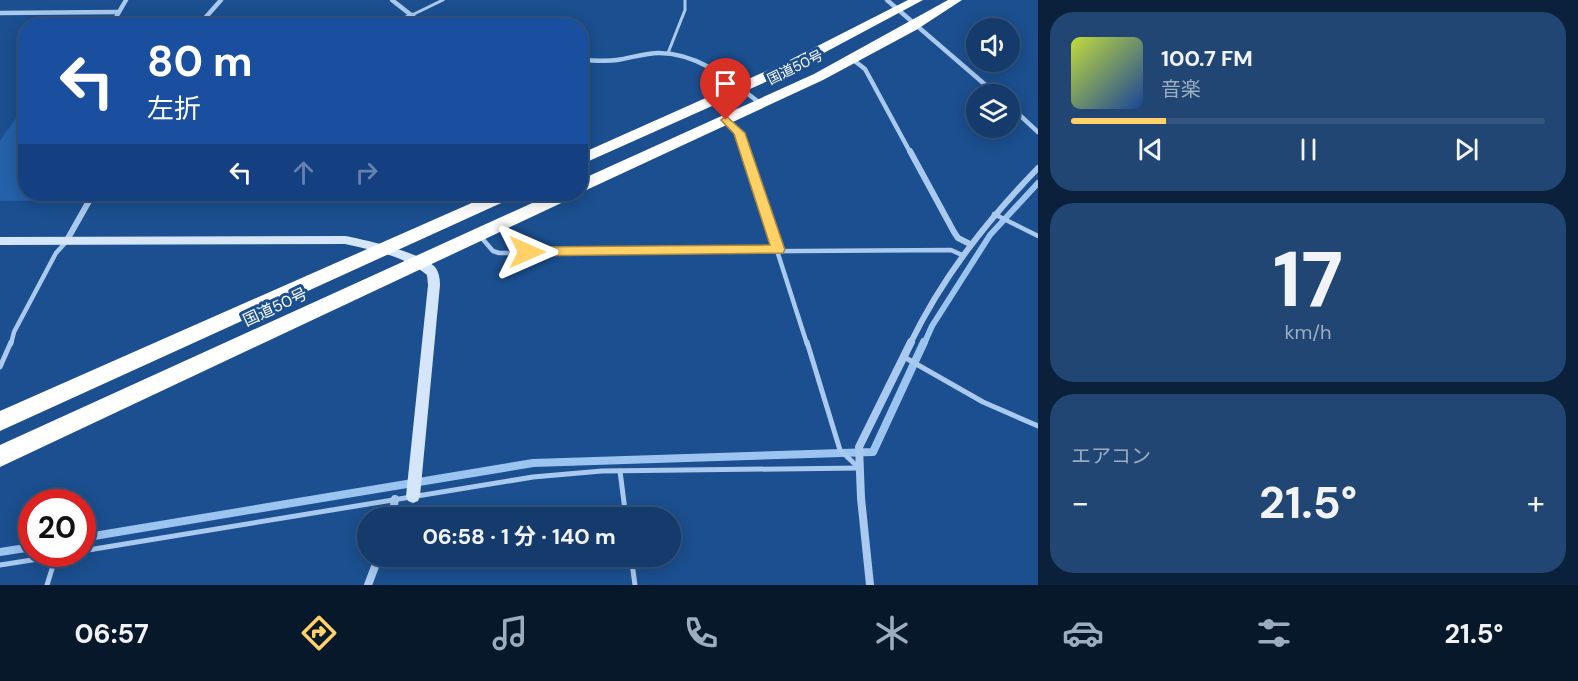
<!DOCTYPE html>
<html lang="ja">
<head>
<meta charset="utf-8">
<style>
	:root { --surface:#143b6b; --page:#214673; --text:#f1f3f6; --muted:#9dadc1; --line:#33557e; --accent:#ffd166 }
	body { margin:0; font-family:"DM Sans","Noto Sans JP",sans-serif; background:var(--page); color:var(--text); height:100vh; display:flex; flex-direction:column; font-size:22px; white-space:nowrap }
	* { box-sizing:border-box; margin:0 }
	p { font-size:20px; color:var(--muted) }
	.icon { flex:none; width:33px; height:33px; fill:none; stroke:currentColor; stroke-width:2; stroke-linecap:round; stroke-linejoin:round }
	.map { position:relative; flex:1; overflow:hidden }
	.sheet { display:flex; flex-direction:column; gap:12px; padding:12px; background:#0b203b; width:540px }
	.sheet>* { flex:none }
	.top-card { position:absolute; left:18px; top:18px; width:570px; height:183px; border-radius:24px; box-shadow:0 3px 15px #0003,0 0 0 2px var(--line); background:#1a4fa0; color:#fff; overflow:hidden }
	.tools { position:absolute; left:966px; top:18px; display:grid; gap:12px }
	.tools a { display:grid; place-items:center; width:54px; height:54px; border-radius:50%; background:var(--surface); box-shadow:0 3px 15px #0003,0 0 0 2px var(--line); font-size:30px }
	.speed { position:absolute; left:18px; top:489px; display:flex; gap:12px; font-size:30px; font-weight:700; text-align:center }
	.speed>* { display:grid; place-content:center; width:78px; height:78px; border-radius:50%; background:var(--surface); box-shadow:0 3px 15px #0003,0 0 0 2px var(--line); line-height:1 }
	.speed .limit { border:9px solid #d22; background:#fff; color:#111 }
	.pin { position:absolute; display:grid; place-items:center; width:51px; height:51px; color:#fff; margin:-62px -26px; border-radius:50% 50% 50% 0; rotate:-45deg; box-shadow:0 0 6px #0007 }
	.pin .icon { rotate:45deg }
	.me { position:absolute; width:66px; margin:-33px; rotate:90deg; stroke-linejoin:round; filter:drop-shadow(0 0 4px #0008) }
	.turn { display:flex; align-items:center; gap:21px; height:126px; padding:0 30px; font-size:27px }
	.turn .icon { width:78px; height:78px; stroke-width:2.5 }
	.turn b { display:block; font-size:42px; line-height:51px }
	.lanes { display:flex; align-items:center; height:57px; padding:0 30px; background:#0003; justify-content:center; gap:30px; direction:ltr }
	.lanes .off { opacity:.35 }
	.big { font-size:45px; font-weight:700; line-height:1.1 }
	.sheet .tile { flex:1; display:flex; flex-direction:column; justify-content:center; gap:9px; min-width:0; padding:0 21px; border-radius:24px; background:var(--page) }
	.sheet .dial { align-items:center; gap:0 }
	.dial b { font-size:78px; line-height:1 }
	.song { display:flex; align-items:center; gap:18px }
	.cover { width:72px; height:72px; border-radius:9px; background:linear-gradient(135deg,hsl(70 70% 55%),hsl(220 70% 35%)) }
	.played { height:6px; border-radius:3px; background:linear-gradient(90deg,var(--accent) 20%,var(--line) 20%) }
	.keys { display:flex; justify-content:space-around; direction:ltr }
	.heat { display:flex; justify-content:space-between; align-items:center; font-size:33px; direction:ltr }
	.trip { position:absolute; left:357px; top:507px; width:324px; height:60px; border-radius:30px; background:var(--surface); box-shadow:0 3px 15px #0003,0 0 0 2px var(--line); font-weight:700; line-height:60px; text-align:center }
	.tab-bar { display:flex; height:96px; justify-content:space-around; align-items:center; background:#08182b; color:var(--muted) }
	.tab-bar .icon { width:42px; height:42px }
	.tab-bar .selected { color:var(--accent) }
	.tab-bar b { font-size:27px; color:var(--text) }
	main { display:flex; flex:1; min-height:0 }
	.map>svg:first-child { display:block }
</style>
</head>
<body>
<main>
<div class="map">
<svg width="1038" height="585" viewBox="0 0 1038 585">
	<rect width="100%" height="100%" fill="#1b4f8f"/>
	<polygon fill="#2461a8" points="25,105 26,194 73,194 69,200 0,201 0,141"/>
	<g fill="none" stroke-linecap="round" stroke-linejoin="round">
		<polyline stroke="#9cc4f0" stroke-width="6" points="924,344 932,326 990,235 1038,183"/>
		<g stroke="#9cc4f0" stroke-width="8">
			<polyline points="82,538 533,463 873,452 924,342"/>
			<polyline points="0,552 32,547"/>
		</g>
		<g stroke="#a9c9ee" stroke-width="3">
			<polyline points="412,15 443,0"/>
			<polyline points="668,53 685,10 685,0"/>
			<polyline points="727,120 739,133 745,152"/>
		</g>
		<g stroke="#a9c9ee" stroke-width="4.5">
			<polyline points="745,151 807,344"/>
			<polyline points="994,214 1038,236"/>
			<polyline points="480,236 493,251 499,253 951,250 962,255"/>
			<polyline points="11,344 14,332 56,253 66,242"/>
		</g>
		<g stroke="#a9c9ee" stroke-width="5">
			<polyline points="807,342 840,450 859,468"/>
			<polyline points="904,357 983,402 1038,426"/>
			<polyline points="0,367 11,342"/>
			<polyline points="620,471 626,518"/>
			<polyline points="82,551 533,477 602,471 859,468"/>
			<polyline points="631,556 635,585"/>
			<polyline points="0,565 70,554"/>
			<polyline points="47,585 56,556"/>
		</g>
		<g stroke="#a9c9ee" stroke-width="4.5">
			<polyline points="392,0 425,26"/>
			<polyline points="887,0 996,94"/>
			<polyline points="0,13 118,12"/>
			<polyline points="111,26 126,0"/>
			<polyline points="198,26 221,0"/>
			<polyline points="389,26 412,15"/>
			<polyline points="852,59 865,69 910,152"/>
			<path d="M580,60C592,60 605,62 617,60C631,58 645,53 659,53C699,53 731,81 761,104"/>
			<polyline points="1010,106 1038,132"/>
		</g>
		<g stroke="#a9c9ee" stroke-width="6">
			<polyline points="910,151 954,232 958,238 970,244"/>
			<polyline points="67,240 93,194"/>
			<path d="M910,344C943,276 986,222 1038,168"/>
		</g>
		<g stroke="#a9c9ee" stroke-width="8">
			<polyline points="392,518 395,499"/>
			<polyline points="368,585 379,556"/>
			<polyline points="870,585 861,498 859,447 911,342"/>
		</g>
		<path fill="#d6e6fa" fill-rule="evenodd" d="M345,236C366,240 420,252 435,267C439,272 440,279 440,285L420,496L418,501L413,503L408,501L406,496L428,285L427,275C405,256 372,250 345,244L0,245V237Z"/>
		<g fill="#fff" fill-rule="evenodd">
			<polygon points="908,0 923,0 790,71 580,165 580,154 780,65"/>
			<polygon points="948,0 962,0 916,30 823,80 580,193 580,180 814,74"/>
			<polygon points="492,194 514,194 512,198 0,431 0,411"/>
			<polygon points="552,194 574,194 572,198 0,467 0,445"/>
		</g>
	</g>
	<polygon fill="#ffd166" stroke="#a68842" stroke-width="1.5" points="726,116 745,133 785,250 783,253 522,256 520,252 522,248 527,247 770,245 734,134 721,120"/>
	<g text-anchor="middle" dominant-baseline="central" stroke-width="6" stroke-linejoin="round" paint-order="stroke">
		<g font-size="14" fill="#fff" stroke="#1b4f8f">
			<text transform="translate(795 67) rotate(-26)">国道50号</text>
		</g>
		<g font-size="16" fill="#fff" stroke="#1b4f8f">
			<text transform="translate(275 307) rotate(-25)">国道50号</text>
		</g>
	</g>
</svg>
<div class="tools">
<a><svg class="icon" aria-label="sound" viewBox="0 0 24 24"><path d="M4 9h4l5-4v14l-5-4H4zM17 9q2 3 0 6"/></svg></a>
<a><svg class="icon" aria-label="layers" viewBox="0 0 24 24"><path d="M12 4l9 5-9 5-9-5zM3 14l9 5 9-5"/></svg></a>
</div>
<div class="speed"><div class="limit">20</div></div>
<div class="pin" style="left:726px;top:120px;background:#d93025"><svg class="icon" aria-label="arrive" viewBox="0 0 24 24"><path d="M6 21V4h12l-3 4 3 4H6"/></svg></div>
<svg class="me" style="left:527px;top:252px" viewBox="-20 -20 40 40"><path d="M0-17L14 15 0 8-14 15z" fill="#ffd166" stroke="#fff" stroke-width="4"/></svg>
<div class="trip">06:58 · 1 分 · 140 m</div>
<div class="top-card">
<div class="turn"><svg class="icon" aria-label="left" viewBox="0 0 24 24"><path d="M17 20v-9H6M10 6l-5 5 5 5"/></svg><div><b>80 m</b>左折</div></div>
<div class="lanes"><svg class="icon" aria-label="left" viewBox="0 0 24 24"><path d="M17 20v-9H6M10 6l-5 5 5 5"/></svg><svg class="icon off" aria-label="ahead" viewBox="0 0 24 24"><path d="M12 20V5M6 11l6-6 6 6"/></svg><svg class="icon off" aria-label="right" viewBox="0 0 24 24"><path d="M7 20v-9h11M14 6l5 5-5 5"/></svg></div>
</div>
</div>
<section class="sheet">
<div class="tile">
<div class="song"><i class="cover"></i><div><b>100.7 FM</b><p>音楽</p></div></div>
<div class="played"></div>
<div class="keys"><svg class="icon" aria-label="previous" viewBox="0 0 24 24"><path d="M18 5L8 12l10 7zM5 5v14"/></svg><svg class="icon" aria-label="pause" viewBox="0 0 24 24"><path d="M8 5v14M16 5v14"/></svg><svg class="icon" aria-label="next" viewBox="0 0 24 24"><path d="M6 5l10 7-10 7zM19 5v14"/></svg></div>
</div>
<div class="tile dial"><b>17</b><p>km/h</p></div>
<div class="tile"><p>エアコン</p>
<div class="heat"><a>−</a><b class="big">21.5°</b><a>+</a></div>
</div>
</section>
</main>
<nav class="tab-bar">
<b>06:57</b>
<svg class="icon selected" aria-label="directions" viewBox="0 0 24 24"><path d="M12 3l9 9-9 9-9-9zM9 14v-3h6M13 9l2 2-2 2"/></svg>
<svg class="icon" aria-label="music" viewBox="0 0 24 24"><path d="M9 18V5l10-2v13"/><circle cx="6" cy="18" r="3"/><circle cx="16" cy="16" r="3"/></svg>
<svg class="icon" aria-label="phone" viewBox="0 0 24 24"><path d="M5 4h4l2 5-3 2q2 4 5 5l2-3 5 2v4C11 20 4 13 5 4z"/></svg>
<svg class="icon" aria-label="climate" viewBox="0 0 24 24"><path d="M12 3v18M4 7l16 10M4 17L20 7"/></svg>
<svg class="icon" aria-label="car" viewBox="0 0 24 24"><path d="M5 17H2v-5l4-1 3-4h7l3 4 3 1v5h-3M9 17h6M6 11h13"/><circle cx="7" cy="17" r="2"/><circle cx="17" cy="17" r="2"/></svg>
<svg class="icon" aria-label="filters" viewBox="0 0 24 24"><path d="M4 7h16M4 17h16"/><circle cx="9" cy="7" r="2"/><circle cx="15" cy="17" r="2"/></svg>
<b>21.5°</b>
</nav>
</body>
</html>
